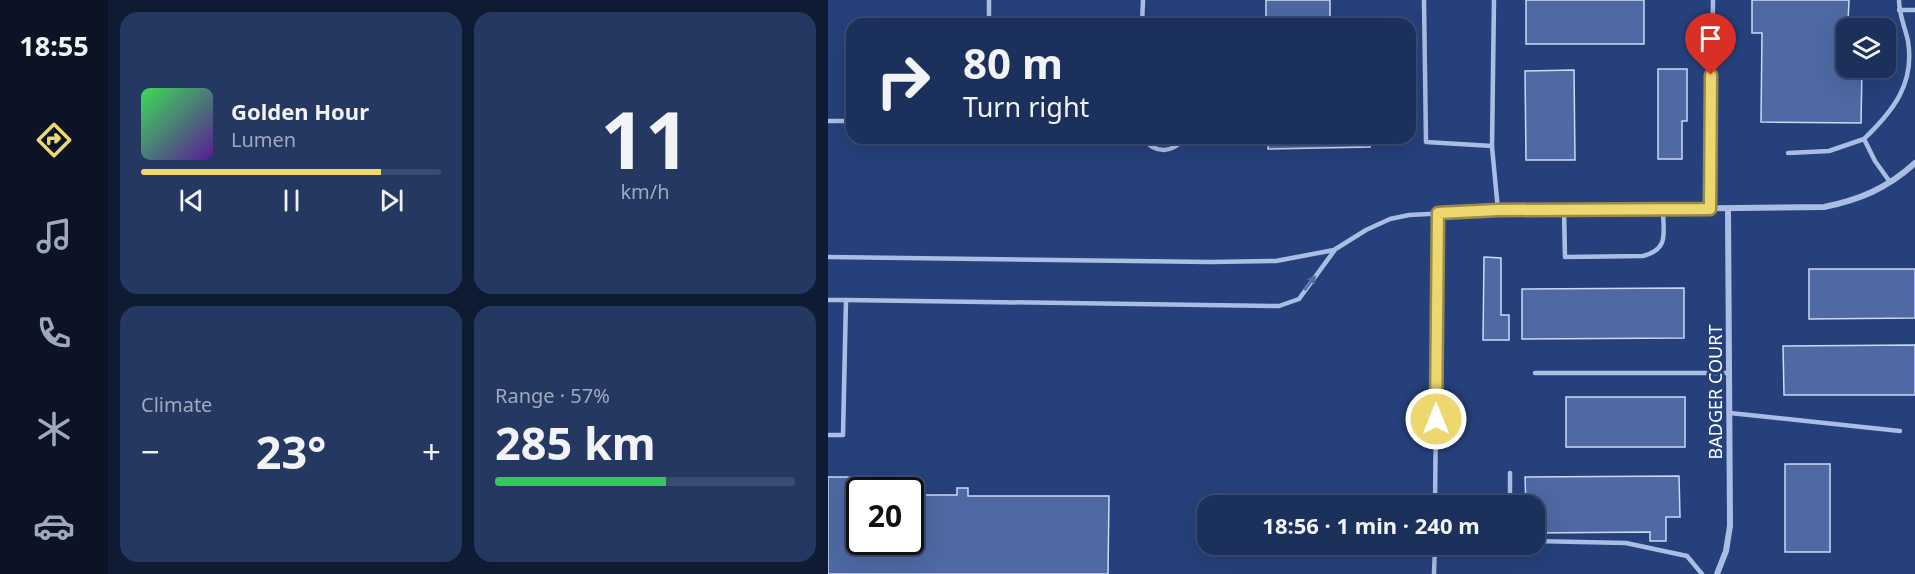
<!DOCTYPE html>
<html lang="en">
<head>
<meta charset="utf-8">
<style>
	:root { --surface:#1c305c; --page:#253862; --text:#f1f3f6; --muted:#a0a9bb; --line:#3a4b72; --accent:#edd86f }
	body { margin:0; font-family:"Noto Sans",sans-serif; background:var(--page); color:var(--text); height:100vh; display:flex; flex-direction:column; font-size:22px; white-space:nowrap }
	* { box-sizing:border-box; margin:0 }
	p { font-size:20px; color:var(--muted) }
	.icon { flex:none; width:33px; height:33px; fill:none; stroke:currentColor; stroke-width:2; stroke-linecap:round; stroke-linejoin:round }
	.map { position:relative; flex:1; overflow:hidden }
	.side { display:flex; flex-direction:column; gap:12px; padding:12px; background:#0f1a33; width:720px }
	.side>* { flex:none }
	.banner { position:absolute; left:18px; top:18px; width:570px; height:126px; border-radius:18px; box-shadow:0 6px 24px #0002,0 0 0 2px var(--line); background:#1c305c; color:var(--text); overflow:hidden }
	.controls { position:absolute; left:1008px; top:18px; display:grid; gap:12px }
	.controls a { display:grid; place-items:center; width:60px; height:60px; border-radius:12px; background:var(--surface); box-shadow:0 6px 24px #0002,0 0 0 2px var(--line); font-size:30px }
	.speed { position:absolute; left:18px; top:477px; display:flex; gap:12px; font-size:30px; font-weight:700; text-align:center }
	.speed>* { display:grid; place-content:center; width:78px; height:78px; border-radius:50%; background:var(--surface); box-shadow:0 6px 24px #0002,0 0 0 2px var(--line); line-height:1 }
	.speed .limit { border:3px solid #111; border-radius:9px; background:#fff; color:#111 }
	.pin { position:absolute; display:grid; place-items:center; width:51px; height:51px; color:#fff; margin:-62px -26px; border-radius:50% 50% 50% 0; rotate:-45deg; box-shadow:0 0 6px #0007 }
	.pin .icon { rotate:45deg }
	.me { position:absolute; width:66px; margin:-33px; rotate:0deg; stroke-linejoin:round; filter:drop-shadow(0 0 4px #0008) }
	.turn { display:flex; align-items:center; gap:21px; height:126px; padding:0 18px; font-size:27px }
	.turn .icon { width:78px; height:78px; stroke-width:2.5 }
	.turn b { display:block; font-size:42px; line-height:51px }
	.big { font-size:45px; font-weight:700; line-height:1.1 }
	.side .widget { flex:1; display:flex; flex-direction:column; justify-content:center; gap:9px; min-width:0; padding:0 21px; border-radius:18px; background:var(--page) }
	.side .dial { align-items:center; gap:0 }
	.dial b { font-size:78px; line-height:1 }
	.song { display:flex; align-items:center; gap:18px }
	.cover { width:72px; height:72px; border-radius:9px; background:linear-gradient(135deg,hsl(130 70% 55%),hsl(270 70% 35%)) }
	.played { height:6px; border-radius:3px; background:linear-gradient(90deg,var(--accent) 80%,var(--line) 80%) }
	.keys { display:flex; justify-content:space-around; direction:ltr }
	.heat { display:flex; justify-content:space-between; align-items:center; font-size:33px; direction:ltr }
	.charge { height:9px; border-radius:4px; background:linear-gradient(90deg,#34c759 57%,var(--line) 0) }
	.side .tiles { flex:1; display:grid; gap:12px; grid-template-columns:repeat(2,1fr) }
	.trip { position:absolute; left:369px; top:495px; width:348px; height:60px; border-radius:18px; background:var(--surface); box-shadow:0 6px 24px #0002,0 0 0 2px var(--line); font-weight:700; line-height:60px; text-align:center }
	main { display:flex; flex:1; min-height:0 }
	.tab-bar { display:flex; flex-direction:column; width:108px; justify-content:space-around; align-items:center; background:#0b1325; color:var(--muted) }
	.tab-bar .icon { width:42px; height:42px }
	.tab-bar .selected { color:var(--accent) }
	.tab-bar b { font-size:27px; color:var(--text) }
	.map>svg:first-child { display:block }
</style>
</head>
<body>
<main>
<nav class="tab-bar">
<b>18:55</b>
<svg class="icon selected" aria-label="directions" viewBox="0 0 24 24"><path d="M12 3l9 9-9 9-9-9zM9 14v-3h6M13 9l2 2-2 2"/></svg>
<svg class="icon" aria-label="music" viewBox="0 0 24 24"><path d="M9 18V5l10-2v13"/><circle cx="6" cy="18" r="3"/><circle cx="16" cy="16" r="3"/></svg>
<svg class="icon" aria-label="phone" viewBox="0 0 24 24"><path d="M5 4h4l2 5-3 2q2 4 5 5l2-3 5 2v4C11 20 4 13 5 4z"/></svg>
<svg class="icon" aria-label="climate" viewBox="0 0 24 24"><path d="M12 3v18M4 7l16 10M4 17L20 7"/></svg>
<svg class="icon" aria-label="car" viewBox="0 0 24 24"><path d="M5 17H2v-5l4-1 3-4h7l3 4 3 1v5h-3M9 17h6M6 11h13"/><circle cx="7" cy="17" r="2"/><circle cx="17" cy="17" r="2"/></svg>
</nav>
<section class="side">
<div class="tiles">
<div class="widget">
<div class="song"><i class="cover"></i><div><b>Golden Hour</b><p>Lumen</p></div></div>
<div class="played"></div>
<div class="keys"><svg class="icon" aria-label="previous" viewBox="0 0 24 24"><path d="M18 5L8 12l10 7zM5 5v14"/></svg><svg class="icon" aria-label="pause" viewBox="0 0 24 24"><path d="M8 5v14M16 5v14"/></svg><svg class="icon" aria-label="next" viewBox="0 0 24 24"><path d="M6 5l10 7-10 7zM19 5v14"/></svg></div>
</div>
<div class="widget dial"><b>11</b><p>km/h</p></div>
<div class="widget"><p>Climate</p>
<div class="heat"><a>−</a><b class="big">23°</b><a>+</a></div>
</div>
<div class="widget"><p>Range · 57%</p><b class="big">285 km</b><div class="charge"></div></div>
</div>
</section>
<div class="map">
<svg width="1087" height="574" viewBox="0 0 1087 574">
	<rect width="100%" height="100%" fill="#26407b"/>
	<g fill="#4e69a3" stroke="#ccd9f3" stroke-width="1.5">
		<rect x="438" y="0" width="64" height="24"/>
		<rect x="698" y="0" width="118" height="44"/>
		<polygon points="924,0 1021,0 1018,68 1034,68 1033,123 933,122 934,33 924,33"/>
		<polygon points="830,69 859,69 859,121 854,121 854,159 830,159"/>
		<polygon points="746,70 747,160 698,160 697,71"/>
		<polygon points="440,138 542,138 542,147 440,149"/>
		<polygon points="656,257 673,258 673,315 681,315 681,340 655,340"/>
		<polygon points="981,269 1087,269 1087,318 981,319"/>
		<polygon points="856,288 856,338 694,339 694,289"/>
		<polygon points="1087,345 1087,395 956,395 955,346"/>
		<rect x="738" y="397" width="119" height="50"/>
		<rect x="957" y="464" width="45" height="88"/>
		<polygon points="851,476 852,517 838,517 838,541 822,541 822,532 706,533 706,506 698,506 697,477"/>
		<polygon points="0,477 43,477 43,490 32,490 32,542 82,542 82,495 129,495 129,488 140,488 140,496 281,496 280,574 0,574"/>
	</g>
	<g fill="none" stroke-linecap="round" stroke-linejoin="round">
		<g stroke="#aabde4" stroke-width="4.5">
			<polyline points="596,0 598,142 664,146"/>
			<polyline points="666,0 664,147 670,210"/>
			<polyline points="1071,10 1087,10"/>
			<polyline points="161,24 161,0"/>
			<polyline points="314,24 315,0"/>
			<polyline points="0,121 24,121"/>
			<path d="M314,138C329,155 343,153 358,138"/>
			<polyline points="960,153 1001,151 1036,139"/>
			<path d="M1062,182L1047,161L1036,139C1065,111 1087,84 1080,41C1077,27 1071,15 1071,0"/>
			<polyline points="882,209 885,0"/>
			<path d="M736,210L737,257L815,256C842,249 835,233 835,209"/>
			<polyline points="0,257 383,262 448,261 506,250 538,230 562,219 581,215 658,211"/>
			<polyline points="0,300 18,300 15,435 0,435"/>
			<polyline points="18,300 451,306 471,299 506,251"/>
			<polyline points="707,373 902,373"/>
			<polyline points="902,413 1072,431"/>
			<polyline points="682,473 682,506"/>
			<polyline points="607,506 610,213"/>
			<polyline points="706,541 798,543 859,556 874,574"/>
			<polyline points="606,574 607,544"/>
		</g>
		<g stroke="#aabde4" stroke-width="6">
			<path d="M658,211L996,207C1031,200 1060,188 1087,163"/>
			<polyline points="889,574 898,551 902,526 900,209"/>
		</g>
	</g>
	<defs><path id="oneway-solid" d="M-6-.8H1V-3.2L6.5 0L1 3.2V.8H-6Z" transform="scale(1.5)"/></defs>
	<use fill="#546ca0" href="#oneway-solid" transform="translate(482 283) rotate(-53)"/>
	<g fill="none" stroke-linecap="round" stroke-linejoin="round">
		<g stroke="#9a8c48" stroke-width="15">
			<polyline id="route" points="608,419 610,213 670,210 882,209 883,75"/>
		</g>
		<use href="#route" stroke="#edd86f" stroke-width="10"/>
	</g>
	<g text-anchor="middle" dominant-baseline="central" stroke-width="6" stroke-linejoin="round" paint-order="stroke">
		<g font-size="18" fill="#fff" stroke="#26407b">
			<text transform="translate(887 392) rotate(-90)">BADGER COURT</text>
		</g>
	</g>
</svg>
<div class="controls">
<a><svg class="icon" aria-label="layers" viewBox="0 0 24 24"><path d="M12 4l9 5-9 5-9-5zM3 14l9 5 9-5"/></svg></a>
</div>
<div class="speed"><div class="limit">20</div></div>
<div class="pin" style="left:883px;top:75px;background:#d93025"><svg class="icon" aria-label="arrive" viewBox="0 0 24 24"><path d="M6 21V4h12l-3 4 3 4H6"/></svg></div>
<svg class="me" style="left:608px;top:419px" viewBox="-20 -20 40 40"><circle r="17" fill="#edd86f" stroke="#fff" stroke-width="3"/><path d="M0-11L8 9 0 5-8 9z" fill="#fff"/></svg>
<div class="trip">18:56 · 1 min · 240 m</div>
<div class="banner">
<div class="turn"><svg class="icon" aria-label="right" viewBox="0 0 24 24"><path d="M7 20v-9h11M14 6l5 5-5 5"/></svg><div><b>80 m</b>Turn right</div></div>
</div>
</div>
</main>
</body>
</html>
